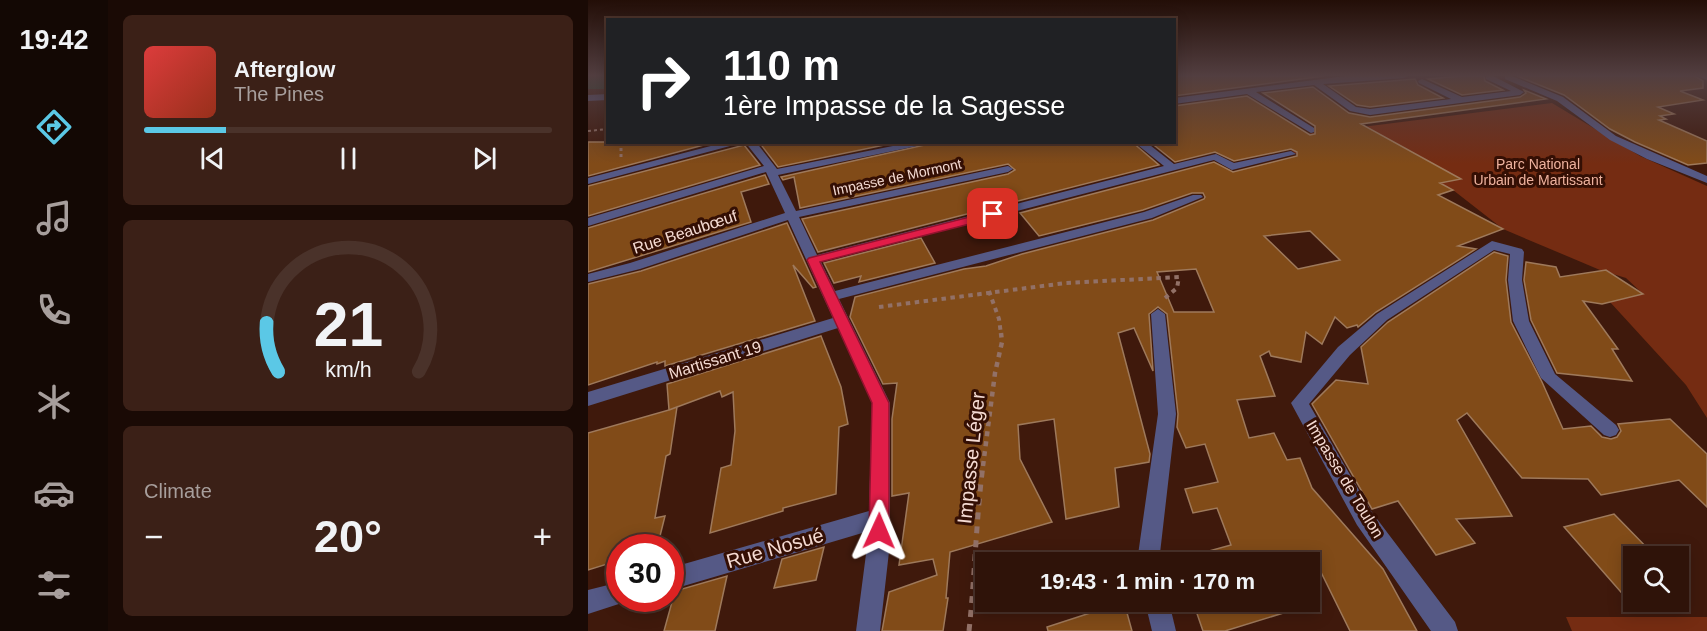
<!DOCTYPE html>
<html lang="en">
<head>
<meta charset="utf-8">
<style>
	:root { --surface:#2f1309; --page:#3b2017; --text:#f1f3f6; --muted:#a79e9c; --line:#4a322a; --accent:#5bc8e6 }
	body { margin:0; font-family:Helvetica,sans-serif; background:var(--page); color:var(--text); height:100vh; display:flex; flex-direction:column; font-size:22px; white-space:nowrap }
	* { box-sizing:border-box; margin:0 }
	p { font-size:20px; color:var(--muted) }
	.icon { flex:none; width:33px; height:33px; fill:none; stroke:currentColor; stroke-width:2; stroke-linecap:round; stroke-linejoin:round }
	.map { position:relative; flex:1; overflow:hidden }
	.panel { display:flex; flex-direction:column; gap:15px; padding:15px; background:#1a0a05; width:480px }
	.panel>* { flex:none }
	.guide { position:absolute; left:18px; top:18px; width:570px; height:126px; border-radius:0px; box-shadow:0 3px 15px #0003,0 0 0 2px var(--line); background:#202124; color:#fff; overflow:hidden }
	.tools { position:absolute; left:1035px; top:546px; display:grid; gap:12px }
	.tools a { display:grid; place-items:center; width:66px; height:66px; border-radius:0px; background:var(--surface); box-shadow:0 3px 15px #0003,0 0 0 2px var(--line); font-size:30px }
	.speed { position:absolute; left:18px; top:534px; display:flex; gap:12px; font-size:30px; font-weight:700; text-align:center }
	.speed>* { display:grid; place-content:center; width:78px; height:78px; border-radius:50%; background:var(--surface); box-shadow:0 3px 15px #0003,0 0 0 2px var(--line); line-height:1 }
	.speed .limit { border:9px solid #d22; background:#fff; color:#111 }
	.pin { position:absolute; display:grid; place-items:center; width:51px; height:51px; color:#fff; margin:-26px; border-radius:12px; box-shadow:0 3px 9px #0006 }
	.me { position:absolute; width:66px; margin:-33px; rotate:1deg; stroke-linejoin:round; filter:drop-shadow(0 0 4px #0008) }
	.turn { display:flex; align-items:center; gap:21px; height:126px; padding:0 18px; font-size:27px }
	.turn .icon { width:78px; height:78px; stroke-width:2.5 }
	.turn b { display:block; font-size:42px; line-height:51px }
	.big { font-size:45px; font-weight:700; line-height:1.1 }
	.panel .tile { flex:1; display:flex; flex-direction:column; justify-content:center; gap:9px; min-width:0; padding:0 21px; border-radius:9px; background:var(--page) }
	.panel .dial { align-items:center; gap:0 }
	.dial svg { height:156px; overflow:visible; fill:none; stroke:var(--line); stroke-width:7; stroke-linecap:round; text-anchor:middle }
	.dial text { fill:var(--text); stroke:none }
	.song { display:flex; align-items:center; gap:18px }
	.cover { width:72px; height:72px; border-radius:9px; background:linear-gradient(135deg,hsl(0 70% 55%),hsl(10 70% 35%)) }
	.played { height:6px; border-radius:3px; background:linear-gradient(90deg,var(--accent) 20%,var(--line) 20%) }
	.keys { display:flex; justify-content:space-around; direction:ltr }
	.heat { display:flex; justify-content:space-between; align-items:center; font-size:33px; direction:ltr }
	.trip { position:absolute; left:387px; top:552px; width:345px; height:60px; border-radius:0px; background:var(--surface); box-shadow:0 3px 15px #0003,0 0 0 2px var(--line); font-weight:700; line-height:60px; text-align:center }
	main { display:flex; flex:1; min-height:0 }
	.tab-bar { display:flex; flex-direction:column; width:108px; justify-content:space-around; align-items:center; background:#130804; color:var(--muted) }
	.tab-bar .icon { width:42px; height:42px }
	.tab-bar .on { color:var(--accent) }
	.tab-bar b { font-size:27px; color:var(--text) }
	.map>svg:first-child { display:block }
</style>
</head>
<body>
<main>
<nav class="tab-bar">
<b>19:42</b>
<svg class="icon on" aria-label="directions" viewBox="0 0 24 24"><path d="M12 3l9 9-9 9-9-9zM9 14v-3h6M13 9l2 2-2 2"/></svg>
<svg class="icon" aria-label="music" viewBox="0 0 24 24"><path d="M9 18V5l10-2v13"/><circle cx="6" cy="18" r="3"/><circle cx="16" cy="16" r="3"/></svg>
<svg class="icon" aria-label="phone" viewBox="0 0 24 24"><path d="M5 4h4l2 5-3 2q2 4 5 5l2-3 5 2v4C11 20 4 13 5 4z"/></svg>
<svg class="icon" aria-label="climate" viewBox="0 0 24 24"><path d="M12 3v18M4 7l16 10M4 17L20 7"/></svg>
<svg class="icon" aria-label="car" viewBox="0 0 24 24"><path d="M5 17H2v-5l4-1 3-4h7l3 4 3 1v5h-3M9 17h6M6 11h13"/><circle cx="7" cy="17" r="2"/><circle cx="17" cy="17" r="2"/></svg>
<svg class="icon" aria-label="filters" viewBox="0 0 24 24"><path d="M4 7h16M4 17h16"/><circle cx="9" cy="7" r="2"/><circle cx="15" cy="17" r="2"/></svg>
</nav>
<section class="panel">
<div class="tile">
<div class="song"><i class="cover"></i><div><b>Afterglow</b><p>The Pines</p></div></div>
<div class="played"></div>
<div class="keys"><svg class="icon" aria-label="previous" viewBox="0 0 24 24"><path d="M18 5L8 12l10 7zM5 5v14"/></svg><svg class="icon" aria-label="pause" viewBox="0 0 24 24"><path d="M8 5v14M16 5v14"/></svg><svg class="icon" aria-label="next" viewBox="0 0 24 24"><path d="M6 5l10 7-10 7zM19 5v14"/></svg></div>
</div>
<div class="tile dial"><svg viewBox="0 0 100 80">
<path d="M14 69A42 42 0 1 1 86 69"/>
<path d="M14 69A42 42 0 0 1 8 44" stroke="#5bc8e6"/>
<text x="50" y="56" font-size="32" font-weight="700">21</text>
<text x="50" y="72" font-size="11">km/h</text>
</svg></div>
<div class="tile"><p>Climate</p>
<div class="heat"><a>−</a><b class="big">20°</b><a>+</a></div>
</div>
</section>
<div class="map">
<svg width="1119" height="631" viewBox="0 0 1119 631">
	<rect width="100%" height="100%" fill="#3f190c"/>
	<g fill="#752c12">
		<polygon points="964,103 1052,156 1119,186 1119,418 1098,385 1022,302 1055,294 1038,278 1012,270 915,229 865,190 784,211 687,138"/>
		<polygon points="978,617 1119,617 1119,631 984,631"/>
	</g>
	<g fill="none" stroke-linecap="round" stroke-linejoin="round">
		<rect fill="#1b4932" fill-rule="evenodd" x="0" y="76" width="20" height="13"/>
	</g>
	<g fill="#814b18" stroke="#9e795b" stroke-width="1.5" fill-rule="evenodd">
		<polygon points="586,76 736,76 586,96"/>
		<polygon points="873,76 896,76 897,81 915,90 874,95 840,79"/>
		<polygon points="929,76 1107,76 1115,81 1115,88 1092,91 1115,100 1070,107 1086,114 1072,116 1078,119 1071,120 1119,141 1119,163 1100,165 1047,142 1022,129 976,95"/>
		<polygon points="827,79 830,85 855,98 782,107 769,105 741,86"/>
		<path d="M725,87L761,113L782,117L932,97L938,93L936,90L958,99L773,124L873,179L852,183L865,190L850,195L915,229L870,246L888,249L788,312L770,327L769,325L759,328L747,317L734,344L718,332L713,362L683,356L681,351L672,356L687,396L649,400L661,438L686,433L699,460L712,458L724,488L795,569L829,631H762L723,552L699,562H600L599,557L643,545L629,508L605,513L597,489L630,482L617,444L598,448L589,427L590,414L579,314L570,307L561,314L565,371L546,328L530,333L562,454L561,462L527,468L531,507L478,519L466,419L430,425L432,459L464,522L362,552L358,598H360L355,631H294L301,592L349,575L345,559L311,565L321,493L304,496V419L309,383L295,384L262,317L267,297L376,269L398,266L434,254L565,220L616,199L617,197L615,193H604L555,210L451,236L432,213L626,162L645,172L709,156V152L703,149L646,161L627,152L587,162L562,142H586V106L659,96L722,135L727,134V126L675,93ZM722,231L752,260L710,269L676,236ZM608,269L626,312H586L569,272Z"/>
		<polygon points="0,142 127,142 0,176"/>
		<polygon points="171,142 311,142 190,167"/>
		<polygon points="350,142 544,142 571,165 230,252 214,219 420,174 427,170 420,164 212,208 206,177 195,180 193,177"/>
		<polygon points="156,145 172,165 0,216 0,186"/>
		<polygon points="177,175 181,184 153,192 163,222 0,272 0,228"/>
		<polygon points="199,223 228,287 225,288 205,265 227,321 77,366 77,361 69,364 69,362 0,385 0,284 53,271"/>
		<polygon points="333,238 347,263 271,282 273,276 246,283 236,263"/>
		<polygon points="906,252 920,256 918,280 923,322 954,382 975,429 1003,426 1014,437 1023,439 1029,437 1033,431 1030,424 1082,419 1119,454 1119,507 1091,480 1013,495 1000,479 934,478 879,413 869,420 924,516 868,519 887,543 848,555 810,501 784,509 724,404 748,380 780,384 773,347 800,322"/>
		<polygon points="938,262 968,267 972,277 1018,270 1055,294 1014,304 995,301 1030,349 1024,349 1044,381 969,373 943,320 936,280"/>
		<polygon points="233,336 253,387 260,424 251,427 248,494 195,508 195,511 122,533 133,468 143,465 147,431 145,392 134,397 132,391 81,410 89,407 82,454 78,456 67,518 77,516 69,548 32,548 32,560 0,570 0,433 81,410 79,384"/>
		<polygon points="1026,514 1067,556 1046,556 1046,607 976,527"/>
		<polygon points="236,547 228,580 186,588 194,559"/>
		<polygon points="139,576 127,631 76,631 87,591"/>
		<polygon points="536,602 544,631 460,631 459,627"/>
		<polygon points="605,602 717,602 718,606 637,631 615,631"/>
	</g>
	<g fill="none" stroke-linecap="round" stroke-linejoin="round">
		<polyline stroke="#927167" stroke-width="2" stroke-dasharray="3 3" stroke-linecap="butt" points="0,131 20,129"/>
		<polyline stroke="#927167" stroke-width="3" stroke-dasharray="3 3" stroke-linecap="butt" points="33,142 33,160"/>
		<g stroke="#927167" stroke-width="4" stroke-dasharray="4.5 4.5" stroke-linecap="butt">
			<polyline points="401,291 411,319 413,334"/>
			<polyline points="291,307 478,283 591,277 589,288 577,298"/>
		</g>
		<polyline stroke="#927167" stroke-width="4.5" stroke-dasharray="5 5" stroke-linecap="butt" points="395,466 407,373 414,342 413,333"/>
		<path stroke="#927167" stroke-width="5" stroke-dasharray="7 7" stroke-linecap="butt" d="M381,631C387,575 388,520 395,465"/>
		<g fill="#555986" fill-rule="evenodd">
			<polygon points="757,76 820,76 816,78 735,84 768,107 782,109 863,99 831,83 830,81 834,79 874,97 923,91 898,79 898,76 905,76 936,92 932,95 782,115 762,111 726,85 668,92 726,128 726,132 723,133 659,94 586,104 586,98"/>
			<polygon points="917,76 924,76 975,97 1028,136 1119,176 1119,183 1059,159 1022,140 969,101 917,79"/>
			<polygon points="1109,76 1119,76 1119,80"/>
			<polygon points="20,94 20,100 0,101 0,95"/>
			<polygon points="138,142 157,142 0,184 0,178"/>
			<polygon points="157,142 168,142 189,169 325,142 348,142 190,175 208,211 420,166 425,169 420,172 211,217 229,255 576,166 546,142 558,142 586,164 628,154 646,163 703,151 708,154 644,170 626,160 622,161 233,262 247,291 556,212 605,195 613,195 615,197 564,218 251,299 302,403 302,543 292,631 268,631 281,531 82,590 82,568 281,511 284,403 250,328 0,406 0,392 245,318 200,220 52,269 0,282 0,274 42,263 197,213 178,172 0,226 0,218 176,166"/>
			<polygon points="904,241 934,249 936,252 934,280 941,321 967,374 1028,425 1031,430 1028,435 1022,437 1016,435 953,378 925,321 920,280 922,254 906,250 799,320 762,355 721,404 783,511 867,622 870,631 843,631 769,525 703,403 750,347 789,314"/>
			<polygon points="570,309 577,314 588,414 571,562 549,562 570,414 563,314"/>
			<polygon points="32,582 32,598 41,598 40,601 0,614 0,590"/>
			<polygon points="557,602 581,602 588,631 564,631"/>
		</g>
	</g>
	<linearGradient id="sky" x2="0" y2="1"><stop stop-color="#230e07"/><stop offset="0.46" stop-color="#523e40"/><stop offset="1" stop-color="#523e40" stop-opacity="0"/></linearGradient>
	<rect width="1119" height="164" fill="url(#sky)"/>
	<polygon fill="#e11d48" stroke="#92132f" stroke-width="1.5" points="405,211 411,214 409,217 232,262 301,403 301,531 298,537 291,539 284,537 281,531 284,403 219,260 221,258"/>
	<g text-anchor="middle" dominant-baseline="central" stroke-width="6" stroke-linejoin="round" paint-order="stroke">
		<g font-size="14" fill="#eeb29e" stroke="#340f04">
			<text x="950" y="164">Parc National<tspan x="950" dy="16">Urbain de Martissant</tspan></text>
		</g>
		<g font-size="14" fill="#f5dbd3" stroke="#340f04">
			<text transform="translate(309 177) rotate(-12)">Impasse de Mormont</text>
		</g>
		<g font-size="16" fill="#f5dbd3" stroke="#340f04">
			<text transform="translate(97 232) rotate(-18)">Rue Beaubœuf</text>
			<text transform="translate(127 360) rotate(-17)">Martissant 19</text>
			<text transform="translate(757 479) rotate(59)">Impasse de Toulon</text>
		</g>
		<g font-size="20" fill="#f5dbd3" stroke="#340f04">
			<text transform="translate(383 458) rotate(-84)">Impasse Léger</text>
			<text transform="translate(187 548) rotate(-16)">Rue Nosué</text>
		</g>
	</g>
</svg>
<div class="tools">
<a><svg class="icon" aria-label="search" viewBox="0 0 24 24"><circle cx="10" cy="10" r="6"/><path d="M15 15l6 6"/></svg></a>
</div>
<div class="speed"><div class="limit">30</div></div>
<div class="pin" style="left:405px;top:214px;background:#d93025"><svg class="icon" aria-label="arrive" viewBox="0 0 24 24"><path d="M6 21V4h12l-3 4 3 4H6"/></svg></div>
<svg class="me" style="left:291px;top:531px" viewBox="-20 -20 40 40"><path d="M0-17L14 15 0 8-14 15z" fill="#e11d48" stroke="#fff" stroke-width="4"/></svg>
<div class="trip">19:43 · 1 min · 170 m</div>
<div class="guide">
<div class="turn"><svg class="icon" aria-label="right" viewBox="0 0 24 24"><path d="M7 20v-9h11M14 6l5 5-5 5"/></svg><div><b>110 m</b>1ère Impasse de la Sagesse</div></div>
</div>
</div>
</main>
</body>
</html>
